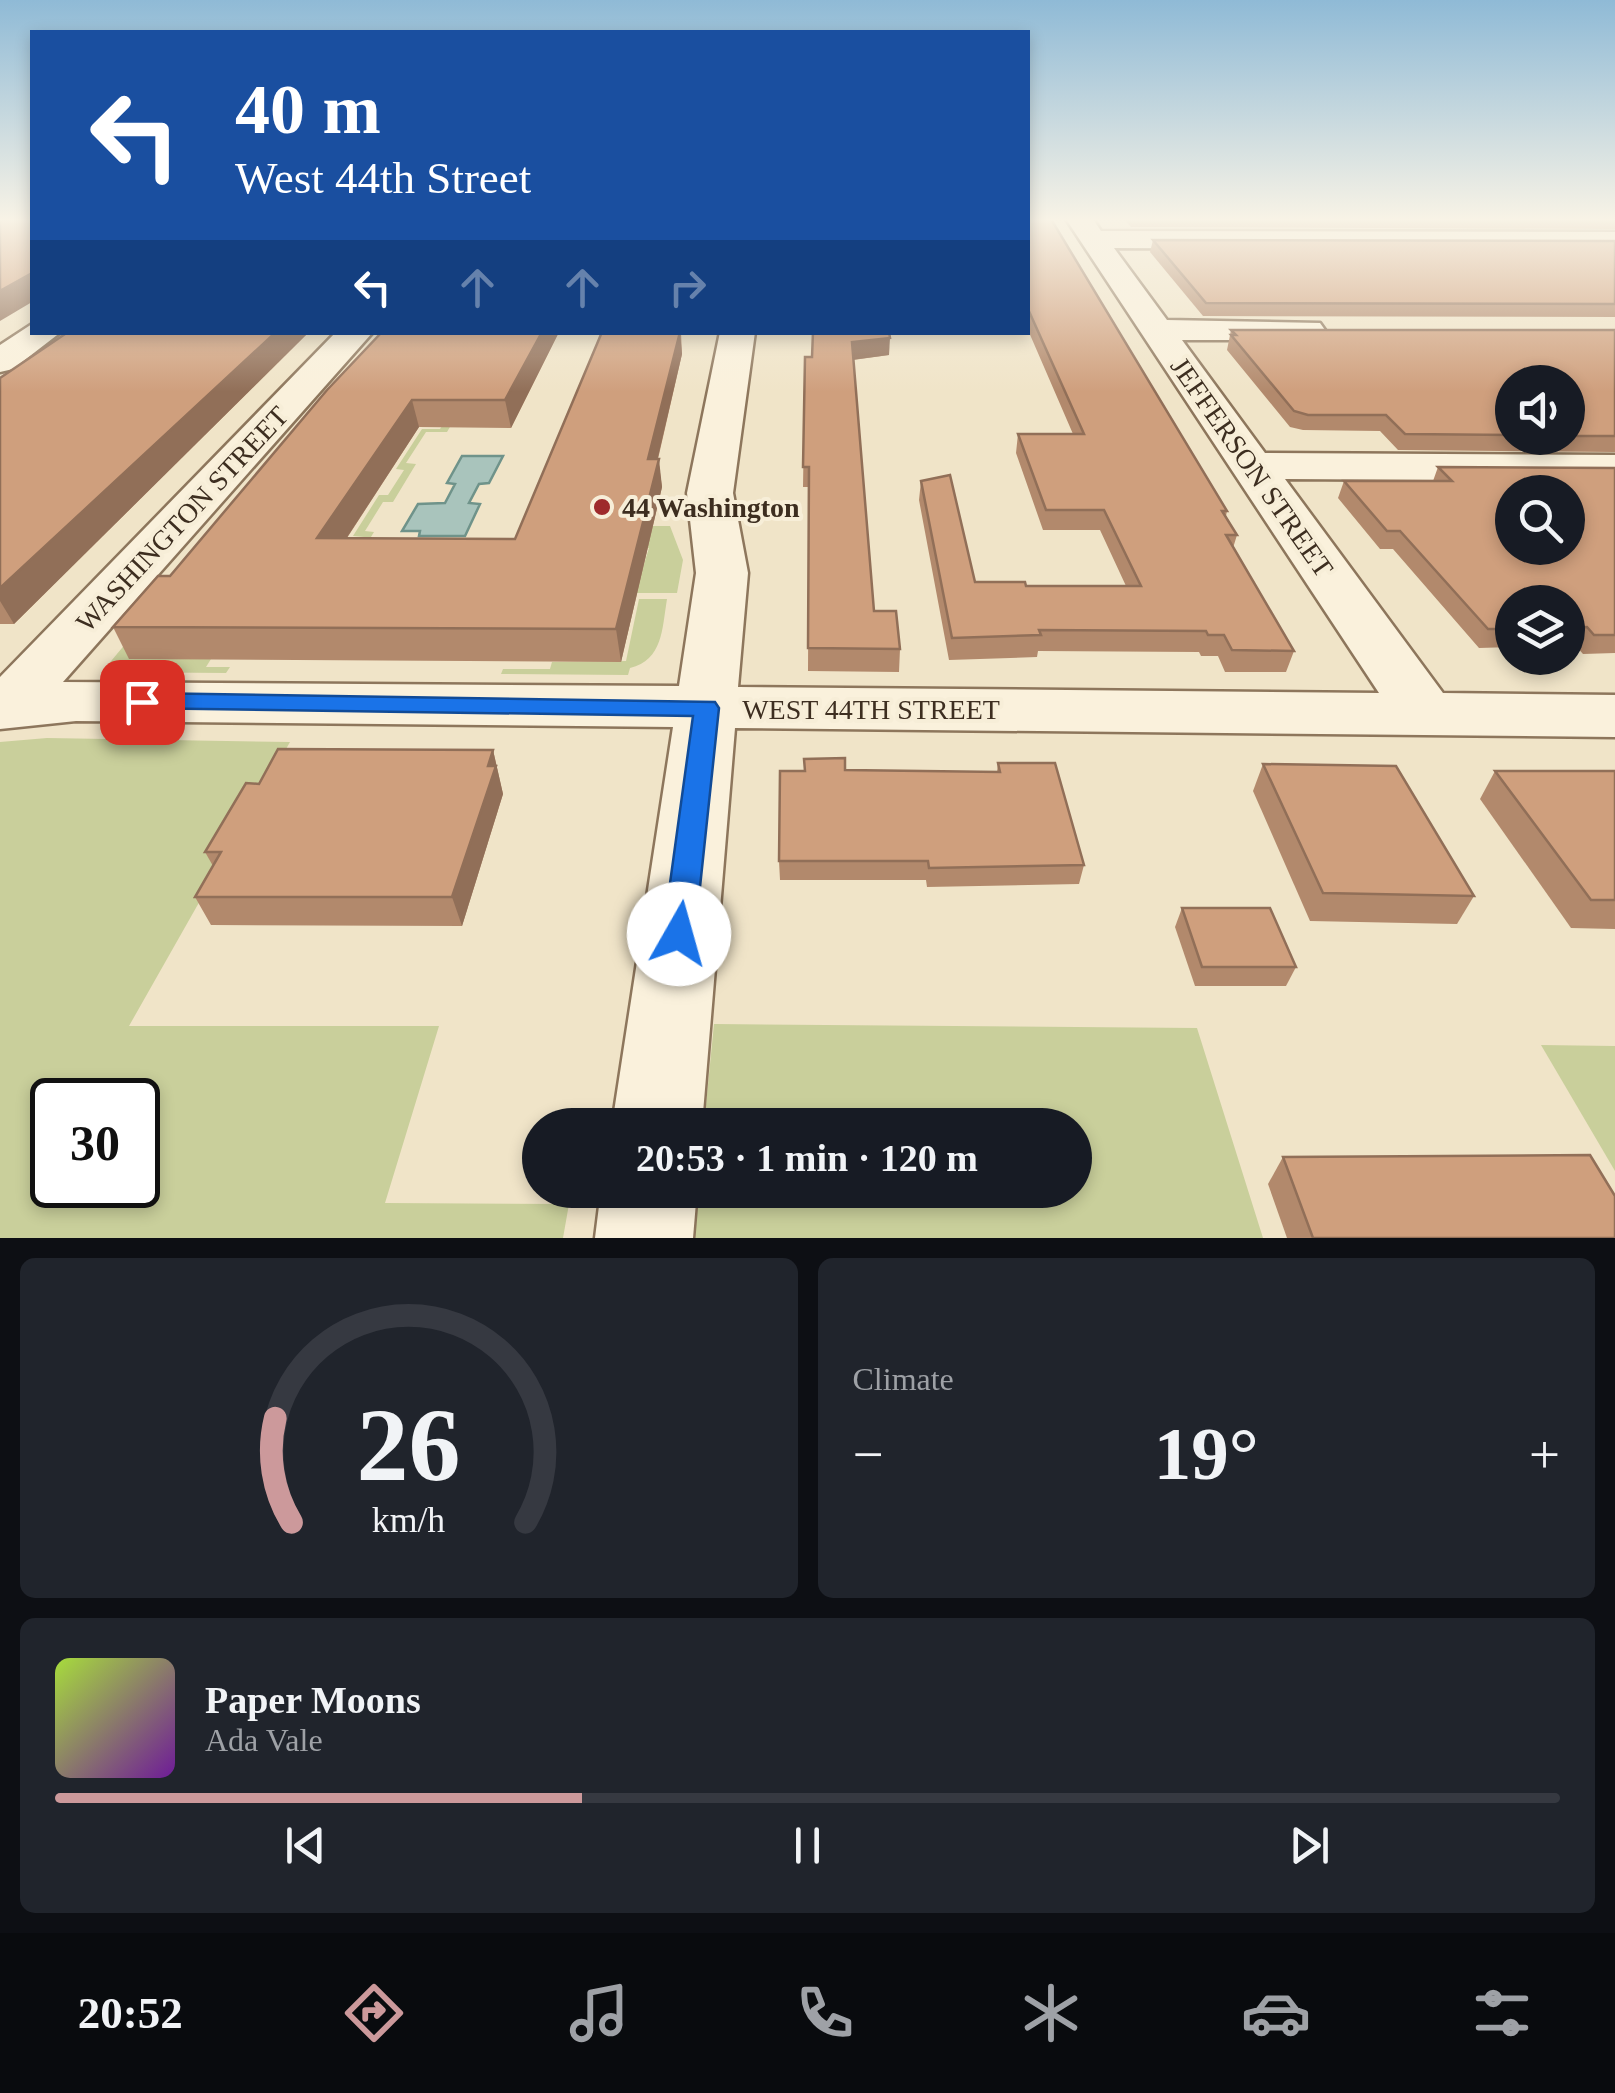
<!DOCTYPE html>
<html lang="en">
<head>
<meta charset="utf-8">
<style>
	:root { --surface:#171b24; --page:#20242c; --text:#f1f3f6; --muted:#9ea1a6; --line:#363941; --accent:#cc999b }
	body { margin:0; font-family:"Times New Roman",serif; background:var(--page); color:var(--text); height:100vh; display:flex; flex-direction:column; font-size:38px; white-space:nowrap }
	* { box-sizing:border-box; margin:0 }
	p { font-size:32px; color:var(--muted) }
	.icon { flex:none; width:55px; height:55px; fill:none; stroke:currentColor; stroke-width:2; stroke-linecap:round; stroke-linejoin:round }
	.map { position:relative; height:1238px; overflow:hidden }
	.sheet { display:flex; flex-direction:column; gap:20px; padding:20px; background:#0d0f14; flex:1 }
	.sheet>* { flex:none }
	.guide { position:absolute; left:30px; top:30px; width:1000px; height:305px; border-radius:0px; box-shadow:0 5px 15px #0003; background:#1a4fa0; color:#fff; overflow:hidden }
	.buttons { position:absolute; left:1495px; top:365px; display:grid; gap:20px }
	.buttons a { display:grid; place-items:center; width:90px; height:90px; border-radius:50%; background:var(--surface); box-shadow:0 5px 15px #0003; font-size:50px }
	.speed { position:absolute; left:30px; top:1078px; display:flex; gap:20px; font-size:50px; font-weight:700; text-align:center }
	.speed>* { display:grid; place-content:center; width:130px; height:130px; border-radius:50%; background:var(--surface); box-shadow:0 5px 15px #0003; line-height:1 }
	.speed .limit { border:5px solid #111; border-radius:15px; background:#fff; color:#111 }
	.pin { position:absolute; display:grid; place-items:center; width:85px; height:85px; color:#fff; margin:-42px; border-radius:20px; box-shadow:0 5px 15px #0006 }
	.me { position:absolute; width:110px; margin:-55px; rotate:7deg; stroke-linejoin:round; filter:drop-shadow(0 0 8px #0008) }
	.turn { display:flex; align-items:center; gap:35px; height:210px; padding:0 40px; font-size:45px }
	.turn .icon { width:130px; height:130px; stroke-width:2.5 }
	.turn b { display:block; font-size:70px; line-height:85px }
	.lanes { display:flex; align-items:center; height:95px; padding:0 40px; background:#0003; justify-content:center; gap:50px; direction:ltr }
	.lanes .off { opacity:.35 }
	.big { font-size:75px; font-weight:700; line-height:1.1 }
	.sheet .card { flex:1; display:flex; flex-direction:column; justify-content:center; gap:15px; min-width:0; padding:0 35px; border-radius:15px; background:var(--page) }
	.sheet .dial { align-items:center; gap:0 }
	.dial svg { height:260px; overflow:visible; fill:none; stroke:var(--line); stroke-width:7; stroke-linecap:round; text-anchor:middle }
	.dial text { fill:var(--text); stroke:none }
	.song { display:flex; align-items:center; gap:30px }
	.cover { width:120px; height:120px; border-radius:15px; background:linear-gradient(135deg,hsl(80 70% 55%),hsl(280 70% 35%)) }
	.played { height:10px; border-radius:5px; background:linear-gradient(90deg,var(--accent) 35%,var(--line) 35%) }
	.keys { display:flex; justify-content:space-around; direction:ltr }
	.heat { display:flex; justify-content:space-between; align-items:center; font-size:55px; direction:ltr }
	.sheet .tiles { flex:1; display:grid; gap:20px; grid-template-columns:1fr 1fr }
	.card:last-child { grid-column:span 2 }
	.trip { position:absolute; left:522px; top:1108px; width:570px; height:100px; border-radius:50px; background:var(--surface); box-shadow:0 5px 15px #0003; font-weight:700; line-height:100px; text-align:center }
	.dock { display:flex; height:160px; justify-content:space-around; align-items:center; background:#090b0e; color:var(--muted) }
	.dock .icon { width:70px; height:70px }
	.dock .selected { color:var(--accent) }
	.dock b { font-size:45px; color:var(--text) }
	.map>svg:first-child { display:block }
</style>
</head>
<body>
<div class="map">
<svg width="1615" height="1238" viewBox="0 0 1615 1238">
	<rect width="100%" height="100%" fill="#f0e4c8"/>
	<g fill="#c9cf9b" fill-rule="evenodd">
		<polygon points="457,415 447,432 426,432 406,463 416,464 393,502 383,502 365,531 374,532 355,563 352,556 364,537 353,536 379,495 388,495 404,470 396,469 422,429 440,429 446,420"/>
		<polygon points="642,526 670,526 683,560 677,593 635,593 649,548 637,547"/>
		<path d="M639,599H667C662,629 663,660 630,668L628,675L501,674L503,669H550L552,662L626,661Z"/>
		<polygon points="151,613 211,659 206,667 230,667 226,673 102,672"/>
		<path d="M47,738L290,742L129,1026H439L385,1203L569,1204L563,1238H0V742ZM52,1100H138V1185H52Z"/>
		<polygon points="714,1024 1197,1028 1263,1238 694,1238 698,1190 1075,1190 1075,1125 704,1125"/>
		<polygon points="1541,1045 1615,1046 1615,1171"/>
	</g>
	<polygon fill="#a9c4bc" stroke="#6f938a" stroke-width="2.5" points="462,456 503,456 489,483 479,484 469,503 480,504 465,536 419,536 420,531 402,531 418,504 445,503 455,484 447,483"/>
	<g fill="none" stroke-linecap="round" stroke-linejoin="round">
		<g stroke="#8d765c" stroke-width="5">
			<g id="minor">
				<polygon points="1066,219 1093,219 1101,231 1615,232 1615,250 1114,248 1167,320 1320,323 1325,330 1320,337 1308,340 1182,340 1265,453 1615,455 1615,481 1285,479 1443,693 1615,695 1615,737 735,728 702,1125 612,1125 673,727 76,721 0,729 0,677 336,332 373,332 63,682 679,686 696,573 687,493 720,332 755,332 733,493 748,573 738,687 1379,693"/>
				<polygon points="32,324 32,332 61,332 13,369 0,372 0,345"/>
				<polygon points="601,1190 697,1190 693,1238 595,1238"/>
			</g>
		</g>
		<use href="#minor" fill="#faf1dc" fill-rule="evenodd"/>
	</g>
	<g fill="#b2896c" fill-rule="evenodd">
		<polygon points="1028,219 1227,511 1226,516 1237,535 1233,548 1294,651 1286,672 1225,672 1218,656 1201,656 1199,652 1038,651 1037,657 949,660 919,500 921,481 975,582 1026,586 1126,586 1100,530 1043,530 1016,453 1018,434 1073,434 1028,330"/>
		<polygon points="1124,219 1615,219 1615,229 1131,227"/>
		<polygon points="1153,240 1615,241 1615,317 1203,316 1150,252"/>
		<path d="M1231,330H1615V452L1398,450L1380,431L1303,430L1290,427L1227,350ZM1512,382H1568V438H1512Z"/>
		<polygon points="68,332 309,332 14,624 0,624 0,378"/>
		<polygon points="559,332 511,428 419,427 347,538 515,539 602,332 681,332 682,354 658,459 662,487 621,662 129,659 113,627 170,576 327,390"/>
		<polygon points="889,355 853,360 874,611 900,649 899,672 808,671 809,487 803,487 805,357"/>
		<polygon points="1438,467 1615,468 1615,653 1583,654 1576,646 1568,646 1568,602 1512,602 1512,647 1479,648 1393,549 1380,549 1338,498 1344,481 1433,481"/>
		<polygon points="493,750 503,794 462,926 211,925 195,897 213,866 205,852 259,784"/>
		<polygon points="998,763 1084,865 1079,884 927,887 926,880 780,880 779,861 845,770 997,772"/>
		<polygon points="1263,764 1474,896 1457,924 1310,921 1253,791"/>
		<polygon points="1495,771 1615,771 1615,929 1571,928 1480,799"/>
		<polygon points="1182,908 1296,967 1286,986 1195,986 1175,927"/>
		<polygon points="1283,1157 1615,1238 1287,1238 1268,1184"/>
	</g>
	<g fill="#916f58">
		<polygon points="32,273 32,302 0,321 0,291"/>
		<polygon points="276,332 309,332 14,624 0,601 0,588"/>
		<polygon points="542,332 559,332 511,428 505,400"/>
		<polygon points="680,332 682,354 651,487 648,459"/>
		<polygon points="890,338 889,355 851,360 852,342"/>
		<polygon points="412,400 419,427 327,568 317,538"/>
		<polygon points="659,459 662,487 621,662 616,629"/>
		<polygon points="493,750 503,794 462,926 452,897"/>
	</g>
	<g fill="#cf9f7d" stroke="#916f58" stroke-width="2.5" fill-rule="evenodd">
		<polygon points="0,219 32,219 32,273 0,291"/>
		<polygon points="1028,219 1051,219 1227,511 1222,511 1237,535 1226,535 1294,651 1232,650 1224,635 1208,635 1206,631 1039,630 1041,635 952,638 921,481 950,475 975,582 1025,582 1026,586 1141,586 1104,510 1046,510 1018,434 1084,434 1028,309"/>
		<polygon points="1153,240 1615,241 1615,304 1206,303"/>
		<polygon points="1231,330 1615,330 1615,436 1568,436 1568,382 1512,382 1512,435 1405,434 1386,415 1308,415 1294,411 1231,335 1236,335"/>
		<polygon points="68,332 276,332 0,588 0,378"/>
		<polygon points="382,332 542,332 505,400 412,400 317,538 515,539 602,332 680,332 648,459 659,459 616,629 113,627 158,576 170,576 327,390"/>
		<polygon points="813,332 889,332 890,338 852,342 874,611 896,611 900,649 808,648 809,467 803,467 805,357 812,357"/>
		<path d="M1438,467L1615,468V635H1594L1587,627L1568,628V602H1512V629H1488L1400,531H1387L1344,481H1452ZM1512,492H1568V548H1512Z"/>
		<polygon points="278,749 493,750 488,766 496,766 452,897 195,897 221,852 205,852 246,783 259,784"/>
		<polygon points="845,758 845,770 1000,772 998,763 1055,763 1084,865 929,868 928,861 779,861 780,771 805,771 804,759"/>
		<polygon points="1263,764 1396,766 1474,896 1323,893"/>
		<polygon points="1495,771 1615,771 1615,900 1591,900"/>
		<polygon points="1182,908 1270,908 1296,967 1202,967"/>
		<polygon points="1590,1155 1615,1196 1615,1238 1313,1238 1283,1157"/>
	</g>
	<linearGradient id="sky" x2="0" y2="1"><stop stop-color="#8fbad6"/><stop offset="0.56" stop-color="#f8f3e6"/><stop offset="1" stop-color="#f8f3e6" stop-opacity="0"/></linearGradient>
	<rect width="1615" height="392" fill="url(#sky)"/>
	<polygon fill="#1a73e8" stroke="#114b97" stroke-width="2.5" points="142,693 715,702 719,708 695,934 690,943 679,947 668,943 663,934 693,716 133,708 129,702"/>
	<circle fill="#9e2a2b" stroke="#f7eed8" stroke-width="4" cx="602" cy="507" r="10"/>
	<g text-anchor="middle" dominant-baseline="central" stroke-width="8" stroke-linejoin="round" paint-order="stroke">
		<g font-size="28" fill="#3d2e20" stroke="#f7eed8">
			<text transform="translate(1252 467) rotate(55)">JEFFERSON STREET</text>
			<text transform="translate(182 519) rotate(-47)">WASHINGTON STREET</text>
			<text x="871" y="709">WEST 44TH STREET</text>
		</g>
		<g font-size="28" font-weight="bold" fill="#3d2e20" stroke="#f7eed8" text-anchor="start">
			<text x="622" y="507">44 Washington</text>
		</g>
	</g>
</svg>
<div class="buttons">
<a><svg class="icon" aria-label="sound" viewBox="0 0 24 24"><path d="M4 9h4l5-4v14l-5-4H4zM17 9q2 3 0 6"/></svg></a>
<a><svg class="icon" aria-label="search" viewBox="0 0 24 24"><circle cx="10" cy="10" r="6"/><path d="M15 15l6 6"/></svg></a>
<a><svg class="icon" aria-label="layers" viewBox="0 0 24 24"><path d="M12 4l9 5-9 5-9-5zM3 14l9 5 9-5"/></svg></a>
</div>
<div class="speed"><div class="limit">30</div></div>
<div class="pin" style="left:142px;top:702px;background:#d93025"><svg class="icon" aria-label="arrive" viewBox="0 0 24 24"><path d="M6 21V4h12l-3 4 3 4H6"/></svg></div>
<svg class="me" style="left:679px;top:934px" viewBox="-20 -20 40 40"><circle r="19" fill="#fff"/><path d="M0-13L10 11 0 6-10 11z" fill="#1a73e8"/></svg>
<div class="trip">20:53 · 1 min · 120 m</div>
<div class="guide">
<div class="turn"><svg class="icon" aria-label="left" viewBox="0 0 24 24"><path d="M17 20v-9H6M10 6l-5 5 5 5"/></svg><div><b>40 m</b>West 44th Street</div></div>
<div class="lanes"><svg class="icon" aria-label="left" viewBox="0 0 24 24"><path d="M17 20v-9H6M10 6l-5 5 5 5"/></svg><svg class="icon off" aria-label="ahead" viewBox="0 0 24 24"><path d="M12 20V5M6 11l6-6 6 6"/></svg><svg class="icon off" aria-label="ahead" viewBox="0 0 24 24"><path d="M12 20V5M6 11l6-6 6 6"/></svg><svg class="icon off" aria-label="right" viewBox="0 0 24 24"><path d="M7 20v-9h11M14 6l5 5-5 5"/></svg></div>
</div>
</div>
<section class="sheet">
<div class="tiles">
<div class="card dial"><svg viewBox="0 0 100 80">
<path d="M14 69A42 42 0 1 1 86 69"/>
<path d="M14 69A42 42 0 0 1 9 37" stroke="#cc999b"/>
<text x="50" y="56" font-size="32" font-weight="700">26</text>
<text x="50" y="72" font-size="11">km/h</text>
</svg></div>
<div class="card"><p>Climate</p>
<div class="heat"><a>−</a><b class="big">19°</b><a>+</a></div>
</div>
<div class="card">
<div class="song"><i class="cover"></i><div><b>Paper Moons</b><p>Ada Vale</p></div></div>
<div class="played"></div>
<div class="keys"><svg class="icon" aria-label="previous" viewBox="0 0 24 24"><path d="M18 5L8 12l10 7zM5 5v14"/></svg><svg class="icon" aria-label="pause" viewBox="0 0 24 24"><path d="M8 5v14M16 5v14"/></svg><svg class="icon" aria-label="next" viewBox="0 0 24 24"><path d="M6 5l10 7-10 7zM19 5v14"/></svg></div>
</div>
</div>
</section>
<nav class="dock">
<b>20:52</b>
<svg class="icon selected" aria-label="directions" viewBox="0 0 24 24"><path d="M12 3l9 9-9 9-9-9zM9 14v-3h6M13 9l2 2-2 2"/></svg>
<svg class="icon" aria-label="music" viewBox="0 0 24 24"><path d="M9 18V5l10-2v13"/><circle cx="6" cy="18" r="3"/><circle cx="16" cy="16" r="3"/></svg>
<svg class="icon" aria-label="phone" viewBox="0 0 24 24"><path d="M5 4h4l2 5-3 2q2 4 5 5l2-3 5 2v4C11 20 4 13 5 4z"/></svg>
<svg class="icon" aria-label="climate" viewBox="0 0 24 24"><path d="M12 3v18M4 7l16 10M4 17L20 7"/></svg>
<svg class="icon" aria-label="car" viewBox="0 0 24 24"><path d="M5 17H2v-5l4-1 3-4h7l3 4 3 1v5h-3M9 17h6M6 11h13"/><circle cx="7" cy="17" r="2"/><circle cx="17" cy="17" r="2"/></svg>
<svg class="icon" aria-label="filters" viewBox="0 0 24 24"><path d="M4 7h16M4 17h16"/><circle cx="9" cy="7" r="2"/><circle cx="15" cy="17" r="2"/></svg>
</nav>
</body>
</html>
